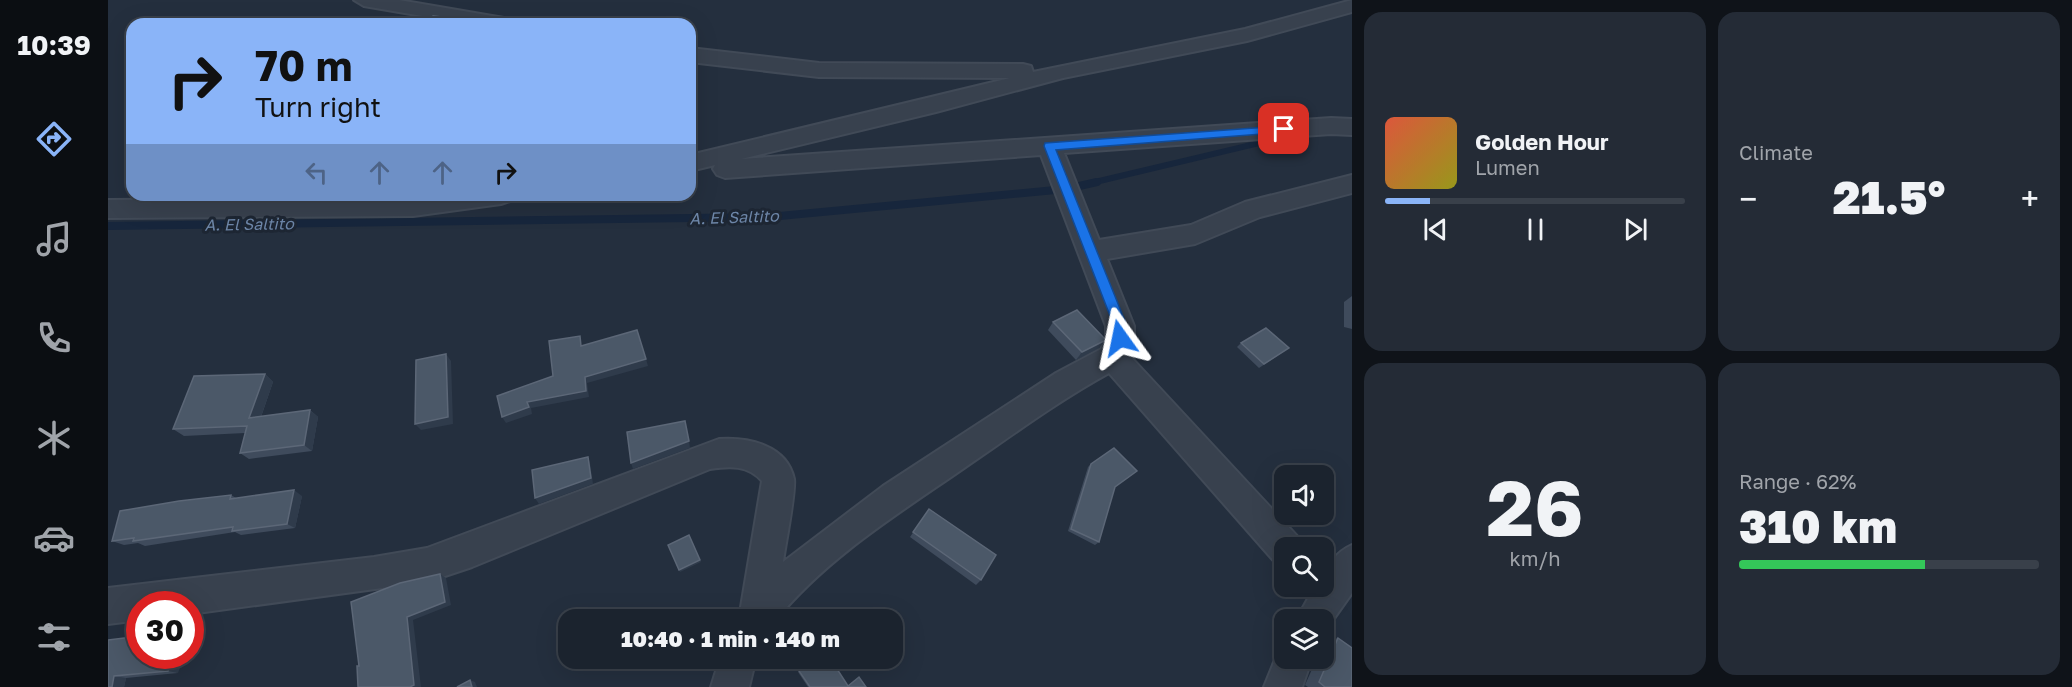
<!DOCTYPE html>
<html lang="en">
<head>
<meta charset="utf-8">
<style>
	:root { --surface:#1b232e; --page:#242b36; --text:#f1f3f6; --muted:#a0a4aa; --line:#39404a; --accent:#8ab4f8 }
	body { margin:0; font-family:"Golos Text",sans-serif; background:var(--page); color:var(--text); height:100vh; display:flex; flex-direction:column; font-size:22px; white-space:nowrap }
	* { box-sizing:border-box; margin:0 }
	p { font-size:20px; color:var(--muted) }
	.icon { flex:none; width:33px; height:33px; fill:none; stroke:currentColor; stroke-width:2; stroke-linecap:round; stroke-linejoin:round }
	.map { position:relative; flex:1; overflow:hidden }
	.sheet { display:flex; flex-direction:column; gap:12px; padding:12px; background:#0f1319; width:720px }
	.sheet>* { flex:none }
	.guide { position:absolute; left:18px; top:18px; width:570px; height:183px; border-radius:18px; box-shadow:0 6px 24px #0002,0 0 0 2px var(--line); background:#8ab4f8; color:#111; overflow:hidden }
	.tools { position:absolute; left:1166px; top:465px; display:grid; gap:12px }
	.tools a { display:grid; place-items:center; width:60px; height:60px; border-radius:12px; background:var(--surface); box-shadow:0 6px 24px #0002,0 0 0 2px var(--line); font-size:30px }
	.speed { position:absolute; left:18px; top:591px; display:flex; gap:12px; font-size:30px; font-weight:700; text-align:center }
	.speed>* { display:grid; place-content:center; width:78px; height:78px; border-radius:50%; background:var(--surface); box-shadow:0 6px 24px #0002,0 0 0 2px var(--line); line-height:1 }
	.speed .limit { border:9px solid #d22; background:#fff; color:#111 }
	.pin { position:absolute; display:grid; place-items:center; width:51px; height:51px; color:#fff; margin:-26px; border-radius:12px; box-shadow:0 3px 9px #0006 }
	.me { position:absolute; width:66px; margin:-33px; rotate:348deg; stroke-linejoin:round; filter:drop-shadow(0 0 4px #0008) }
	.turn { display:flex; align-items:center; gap:21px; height:126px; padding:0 30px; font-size:27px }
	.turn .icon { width:78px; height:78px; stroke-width:2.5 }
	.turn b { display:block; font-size:42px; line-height:51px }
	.lanes { display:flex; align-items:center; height:57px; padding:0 30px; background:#0003; justify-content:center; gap:30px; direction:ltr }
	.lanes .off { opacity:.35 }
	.big { font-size:45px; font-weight:800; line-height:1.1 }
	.sheet .widget { flex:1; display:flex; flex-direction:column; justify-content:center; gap:9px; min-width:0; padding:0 21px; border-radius:18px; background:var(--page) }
	.sheet .dial { align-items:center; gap:0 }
	.dial b { font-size:78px; line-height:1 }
	.song { display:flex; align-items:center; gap:18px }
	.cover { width:72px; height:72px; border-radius:9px; background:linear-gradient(135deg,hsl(10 70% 55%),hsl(60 70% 35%)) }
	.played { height:6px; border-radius:3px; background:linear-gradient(90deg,var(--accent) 15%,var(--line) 15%) }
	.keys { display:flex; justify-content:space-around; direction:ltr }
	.heat { display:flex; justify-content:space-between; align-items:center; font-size:33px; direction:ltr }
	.charge { height:9px; border-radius:4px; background:linear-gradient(90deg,#34c759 62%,var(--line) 0) }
	.sheet .tiles { flex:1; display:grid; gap:12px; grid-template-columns:repeat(2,1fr) }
	.trip { position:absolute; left:450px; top:609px; width:345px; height:60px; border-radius:18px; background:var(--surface); box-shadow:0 6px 24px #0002,0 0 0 2px var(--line); font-weight:800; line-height:60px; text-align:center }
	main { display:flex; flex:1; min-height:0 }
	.tab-bar { display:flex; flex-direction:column; width:108px; justify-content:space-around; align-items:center; background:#0b0e12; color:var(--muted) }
	.tab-bar .icon { width:42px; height:42px }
	.tab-bar .active { color:var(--accent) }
	.tab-bar b { font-size:27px; color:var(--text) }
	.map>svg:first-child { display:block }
</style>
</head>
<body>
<main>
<nav class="tab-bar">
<b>10:39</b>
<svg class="icon active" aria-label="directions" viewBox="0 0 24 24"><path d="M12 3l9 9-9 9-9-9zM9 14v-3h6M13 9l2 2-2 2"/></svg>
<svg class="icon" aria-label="music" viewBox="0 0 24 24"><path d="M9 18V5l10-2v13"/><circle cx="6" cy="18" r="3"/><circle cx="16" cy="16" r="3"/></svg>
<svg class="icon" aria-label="phone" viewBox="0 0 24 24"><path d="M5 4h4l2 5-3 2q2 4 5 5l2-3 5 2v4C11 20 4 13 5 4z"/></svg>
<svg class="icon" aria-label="climate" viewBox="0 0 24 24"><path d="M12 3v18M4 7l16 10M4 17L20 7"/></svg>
<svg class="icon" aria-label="car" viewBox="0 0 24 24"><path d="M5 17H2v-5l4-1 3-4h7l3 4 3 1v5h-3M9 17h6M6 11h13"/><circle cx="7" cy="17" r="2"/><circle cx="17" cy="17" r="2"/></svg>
<svg class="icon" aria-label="filters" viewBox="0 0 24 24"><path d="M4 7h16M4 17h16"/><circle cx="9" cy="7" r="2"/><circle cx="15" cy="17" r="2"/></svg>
</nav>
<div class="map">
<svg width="1244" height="687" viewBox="0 0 1244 687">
	<rect width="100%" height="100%" fill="#242f3e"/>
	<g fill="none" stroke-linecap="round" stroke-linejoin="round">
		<polyline stroke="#17263c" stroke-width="6" points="983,183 1185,135"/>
		<polyline stroke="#17263c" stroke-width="8" points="0,226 661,217 958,189 989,182"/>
		<g stroke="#414a57" stroke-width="4">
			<g id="street">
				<polygon points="246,0 291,0 396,18 403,20 406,24 361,24 256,6"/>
				<path d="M1244,0V12L1139,41L955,78L828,112L633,159L1223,118L1244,119V135L1223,134L956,153L991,240L1083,225L1137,202L1244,175V193L1152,217L1087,244L999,259L1026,326V338L1020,354L1189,536L1194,548H1176V564L1165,560L1001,373C950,401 903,436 856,468C791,513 718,558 668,620H635L632,613L654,481C640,465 622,466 602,469L364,567L319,582L82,614V604H32V620L0,624V588L266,557L319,548L611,439C640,437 679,445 686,479C688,492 677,546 675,562L775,486L948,373L993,349L998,338V326L933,155L617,178L609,175L605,169L607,165L582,171V155L902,78L711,77L582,62V48L711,63L915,64L923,66L925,72L1137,29Z"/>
				<polygon points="325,195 405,195 402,201 393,204 305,216 0,218 0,200 305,198"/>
				<path d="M1244,545V593L1215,634V620H1188L1207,586H1215C1215,568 1228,552 1244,545Z"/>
				<polygon points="1176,644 1176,658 1204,658 1194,687 1156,687 1173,645"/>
				<polygon points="612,658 648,658 641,687 603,687"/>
			</g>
		</g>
		<use href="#street" fill="#38414e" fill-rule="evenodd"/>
	</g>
	<g fill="#3f4b5c">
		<polygon points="1244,296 1244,329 1236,327 1236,302"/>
		<polygon points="945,322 991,348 968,360 940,330"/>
		<polygon points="1133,343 1181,348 1151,368 1129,347"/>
		<polygon points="157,374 165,382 153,417 202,410 210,417 204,451 141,459 132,453 137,433 76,436 65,429"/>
		<polygon points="983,464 1007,487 991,542 987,545 960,531 980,467"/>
		<polygon points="123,495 128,498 194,496 187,528 133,535 127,532 37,546 30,543 16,545 4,541"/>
		<polygon points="821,509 873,580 868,585 802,537"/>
		<polygon points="1230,638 1244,687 1200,687 1197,685 1209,658 1215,658 1215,644 1217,641"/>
		<polygon points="0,640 70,673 18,678 16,687 0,687"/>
		<polygon points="691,671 740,686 758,687 700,687 690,672"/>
	</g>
	<g fill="#2f3b4b">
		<polygon points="998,340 991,348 968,360 974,352"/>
		<polygon points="338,354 343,361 345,424 313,430 307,424"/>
		<polygon points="538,359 540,366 479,383 481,397 423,408 424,414 398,423 394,417 419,402 477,377"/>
		<polygon points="157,374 165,382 150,425 141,418"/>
		<polygon points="202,410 210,417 204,451 196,445"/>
		<polygon points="581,441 582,448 525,469 523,463"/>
		<polygon points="480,457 482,463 485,484 431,504 427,498"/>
		<polygon points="186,490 194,496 187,528 179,524"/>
		<polygon points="592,560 593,562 572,572 571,570"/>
		<polygon points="332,574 338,578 343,605 305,620 313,687 302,687 299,617"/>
		<polygon points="65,656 76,656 70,673 60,671"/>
		<polygon points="6,676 18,678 16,687 4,687"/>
		<polygon points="362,680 367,682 369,687 364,687"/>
	</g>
	<g fill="#4b5868" stroke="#5c6777" stroke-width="1.5">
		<polygon points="325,16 372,21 370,24 318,24"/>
		<polygon points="969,310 998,340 974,352 945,322"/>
		<polygon points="1158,328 1181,348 1156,364 1133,343"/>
		<polygon points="529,330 538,359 477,377 478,391 419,402 421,407 394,417 389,396 445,376 441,341 472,336 473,346"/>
		<polygon points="338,354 340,417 307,424 308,360"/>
		<polygon points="157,374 141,418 202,410 196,445 132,453 139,426 65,429 86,376"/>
		<polygon points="577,421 581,441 523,463 519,432"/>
		<polygon points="1006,448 1029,471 1007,487 991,542 963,529 983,464"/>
		<polygon points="480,457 483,478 427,498 424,470"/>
		<polygon points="186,490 179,524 124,531 125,527 25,541 26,538 4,541 12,511 71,501 123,495 122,499"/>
		<polygon points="821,509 888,555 873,580 805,532"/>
		<polygon points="581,535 592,560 571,570 560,545"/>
		<polygon points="332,574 337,602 299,617 306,685 302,687 250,687 249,666 251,666 243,602 292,583"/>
		<polygon points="32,636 32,656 65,656 60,671 6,676 4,687 0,687 0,640"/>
		<polygon points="1230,638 1244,648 1244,687 1217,687 1211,682"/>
		<polygon points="708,658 722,658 740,686 751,677 758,687 702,687 691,671"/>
		<polygon points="362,680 364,687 349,687"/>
	</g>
	<polygon fill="#1a73e8" stroke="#114b97" stroke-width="1.5" points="1176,126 1182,129 1180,132 948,150 1019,326 1017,342 1007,342 1006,326 936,146 937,143"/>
	<g text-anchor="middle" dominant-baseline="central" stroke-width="6" stroke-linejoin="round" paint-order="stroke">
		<g font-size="16" font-style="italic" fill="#6d86a8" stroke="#1d2633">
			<text transform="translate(626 217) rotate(-2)">A. El Saltito</text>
			<text transform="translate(141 224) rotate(-1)">A. El Saltito</text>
		</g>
	</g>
</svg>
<div class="tools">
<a><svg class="icon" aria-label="sound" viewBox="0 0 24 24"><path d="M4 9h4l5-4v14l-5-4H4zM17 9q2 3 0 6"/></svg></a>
<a><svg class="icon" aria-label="search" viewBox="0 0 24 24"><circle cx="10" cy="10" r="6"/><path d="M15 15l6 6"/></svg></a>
<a><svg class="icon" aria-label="layers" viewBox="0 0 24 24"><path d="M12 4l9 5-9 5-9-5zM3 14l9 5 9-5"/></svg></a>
</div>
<div class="speed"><div class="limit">30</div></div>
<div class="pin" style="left:1176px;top:129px;background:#d93025"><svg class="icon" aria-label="arrive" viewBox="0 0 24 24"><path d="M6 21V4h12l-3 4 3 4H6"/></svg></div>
<svg class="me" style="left:1012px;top:338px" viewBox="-20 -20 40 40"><path d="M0-17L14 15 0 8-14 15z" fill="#1a73e8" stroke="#fff" stroke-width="4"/></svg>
<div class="trip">10:40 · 1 min · 140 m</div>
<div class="guide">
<div class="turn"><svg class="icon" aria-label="right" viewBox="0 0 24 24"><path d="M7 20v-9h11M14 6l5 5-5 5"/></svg><div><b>70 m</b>Turn right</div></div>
<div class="lanes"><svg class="icon off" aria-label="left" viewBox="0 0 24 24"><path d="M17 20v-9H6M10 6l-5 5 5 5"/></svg><svg class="icon off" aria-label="ahead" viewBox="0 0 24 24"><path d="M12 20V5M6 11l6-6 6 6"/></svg><svg class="icon off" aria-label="ahead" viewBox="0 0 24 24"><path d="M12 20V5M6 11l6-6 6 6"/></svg><svg class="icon" aria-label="right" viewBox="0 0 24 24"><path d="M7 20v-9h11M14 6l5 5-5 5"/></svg></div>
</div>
</div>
<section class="sheet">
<div class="tiles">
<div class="widget">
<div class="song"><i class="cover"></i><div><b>Golden Hour</b><p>Lumen</p></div></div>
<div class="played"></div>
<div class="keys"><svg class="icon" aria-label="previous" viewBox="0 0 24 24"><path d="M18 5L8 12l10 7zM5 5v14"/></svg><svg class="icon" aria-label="pause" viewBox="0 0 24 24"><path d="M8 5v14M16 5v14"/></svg><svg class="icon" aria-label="next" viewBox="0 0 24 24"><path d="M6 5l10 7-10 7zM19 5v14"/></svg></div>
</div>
<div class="widget"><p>Climate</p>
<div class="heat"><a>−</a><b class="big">21.5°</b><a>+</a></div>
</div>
<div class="widget dial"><b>26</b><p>km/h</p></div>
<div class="widget"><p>Range · 62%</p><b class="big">310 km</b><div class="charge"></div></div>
</div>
</section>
</main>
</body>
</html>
